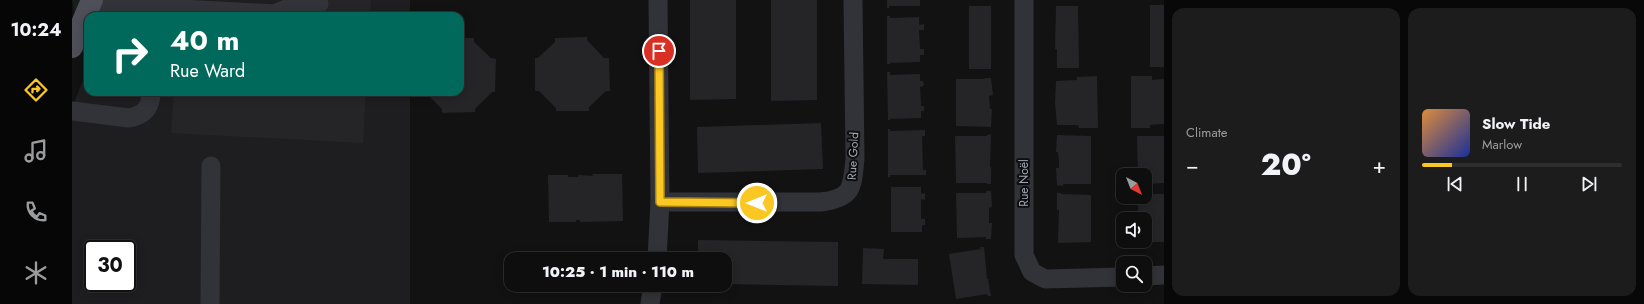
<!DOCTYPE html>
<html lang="en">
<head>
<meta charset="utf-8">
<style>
	:root { --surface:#0e0e0e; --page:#1c1c1c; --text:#f1f3f6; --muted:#9b9c9e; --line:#2e2e2e; --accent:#fbc722 }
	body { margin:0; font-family:Jost,sans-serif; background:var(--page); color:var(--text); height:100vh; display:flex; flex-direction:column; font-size:15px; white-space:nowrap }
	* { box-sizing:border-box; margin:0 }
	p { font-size:13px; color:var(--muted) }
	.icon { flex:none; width:22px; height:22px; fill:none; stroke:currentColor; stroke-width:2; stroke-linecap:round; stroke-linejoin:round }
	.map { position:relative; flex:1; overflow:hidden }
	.sheet { display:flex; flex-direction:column; gap:8px; padding:8px; background:#080808; width:480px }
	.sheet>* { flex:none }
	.banner { position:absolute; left:12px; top:12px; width:380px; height:84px; border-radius:12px; box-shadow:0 2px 10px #0003,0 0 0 1px var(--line); background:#00695c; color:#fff; overflow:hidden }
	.needle { width:26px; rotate:138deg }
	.tools { position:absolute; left:1044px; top:168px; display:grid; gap:8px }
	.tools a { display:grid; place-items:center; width:36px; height:36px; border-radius:8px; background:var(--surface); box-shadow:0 2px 10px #0003,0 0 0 1px var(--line); font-size:20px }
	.speed { position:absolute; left:12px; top:240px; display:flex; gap:8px; font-size:20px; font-weight:700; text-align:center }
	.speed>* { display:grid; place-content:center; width:52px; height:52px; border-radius:50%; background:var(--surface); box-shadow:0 2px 10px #0003,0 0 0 1px var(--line); line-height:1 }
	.speed .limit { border:2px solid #111; border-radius:6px; background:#fff; color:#111 }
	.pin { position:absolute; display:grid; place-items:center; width:34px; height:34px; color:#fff; margin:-17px; border:2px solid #fff; border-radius:50%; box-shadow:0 1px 4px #0007 }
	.me { position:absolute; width:44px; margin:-22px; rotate:270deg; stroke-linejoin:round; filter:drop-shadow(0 0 3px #0008) }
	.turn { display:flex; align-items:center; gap:14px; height:84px; padding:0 20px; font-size:18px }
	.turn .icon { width:52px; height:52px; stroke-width:2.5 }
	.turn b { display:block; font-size:28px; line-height:34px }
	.big { font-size:30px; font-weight:800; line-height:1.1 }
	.sheet .widget { flex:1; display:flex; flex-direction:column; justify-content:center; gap:6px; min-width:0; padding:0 14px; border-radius:12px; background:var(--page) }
	.song { display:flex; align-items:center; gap:12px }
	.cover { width:48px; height:48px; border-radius:6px; background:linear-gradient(135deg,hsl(30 70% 55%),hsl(230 70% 35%)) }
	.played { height:4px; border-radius:2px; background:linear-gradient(90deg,var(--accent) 15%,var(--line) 15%) }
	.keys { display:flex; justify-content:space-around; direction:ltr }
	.heat { display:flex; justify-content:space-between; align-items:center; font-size:22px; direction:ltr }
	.sheet .tiles { flex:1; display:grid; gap:8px; grid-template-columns:repeat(2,1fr) }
	.trip { position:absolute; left:432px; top:252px; width:228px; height:40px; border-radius:12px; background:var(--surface); box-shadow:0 2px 10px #0003,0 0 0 1px var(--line); font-weight:800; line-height:40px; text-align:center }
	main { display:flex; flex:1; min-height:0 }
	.dock { display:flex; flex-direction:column; width:72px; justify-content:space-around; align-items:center; background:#060606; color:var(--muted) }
	.dock .icon { width:28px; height:28px }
	.dock .active { color:var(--accent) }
	.dock b { font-size:18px; color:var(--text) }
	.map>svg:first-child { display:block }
</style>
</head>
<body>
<main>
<nav class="dock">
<b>10:24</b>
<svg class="icon active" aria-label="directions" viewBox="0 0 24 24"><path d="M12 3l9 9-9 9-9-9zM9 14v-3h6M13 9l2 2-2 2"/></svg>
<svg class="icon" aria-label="music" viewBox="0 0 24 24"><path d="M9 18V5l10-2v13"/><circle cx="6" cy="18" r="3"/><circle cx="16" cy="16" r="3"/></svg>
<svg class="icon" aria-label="phone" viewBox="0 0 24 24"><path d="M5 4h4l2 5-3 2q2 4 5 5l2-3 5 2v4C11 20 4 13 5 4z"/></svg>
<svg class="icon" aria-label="climate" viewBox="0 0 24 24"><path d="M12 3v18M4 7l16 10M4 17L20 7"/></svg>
</nav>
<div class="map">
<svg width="1092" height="304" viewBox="0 0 1092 304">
	<rect width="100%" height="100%" fill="#121213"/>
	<g fill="#1e1e20" fill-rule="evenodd">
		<polygon points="44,0 338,0 338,16 37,16"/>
		<path d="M16,66V92H338V304H0V109ZM21,249H55V283H21Z"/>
	</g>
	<polygon fill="#181e19" points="0,0 12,0 3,17"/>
	<g fill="#252427">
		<polygon points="255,0 299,0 298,13 255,12"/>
		<polygon points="618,0 664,0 664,99 618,100"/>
		<polygon points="699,0 745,0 745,100 699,101"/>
		<polygon points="815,0 848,0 848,6 817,6 817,8 815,8"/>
		<rect x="1078" y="5" width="14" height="62"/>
		<rect x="897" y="6" width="22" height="63"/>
		<polygon points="984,6 1006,6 1007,68 985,68 985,49 983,49"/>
		<polygon points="815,16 818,16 818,18 847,17 847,25 852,24 852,30 847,30 848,49 852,49 852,55 848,55 848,62 818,63 818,64 815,64"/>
		<polygon points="515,37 515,40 532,58 537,58 538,91 534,91 517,107 517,111 484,111 484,108 467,91 463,91 463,58 466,58 483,42 483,38"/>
		<polygon points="388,38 402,38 402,42 419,58 424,59 423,92 420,92 403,109 403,112 370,113 370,109 353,92 388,92"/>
		<polygon points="815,72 818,72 818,75 848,74 848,81 851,81 852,86 848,87 849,106 852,106 852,111 849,111 849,118 818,119 818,120 816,120"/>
		<polygon points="1025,76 1026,128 1007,128 1006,125 985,125 983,103 984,81 1005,80 1005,77"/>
		<polygon points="1059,76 1080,76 1080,80 1092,79 1092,124 1078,125 1078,128 1059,128"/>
		<polygon points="913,78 919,78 921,95 917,96 918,109 920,109 919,127 884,126 884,79 913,79"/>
		<polygon points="102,92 294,92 291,143 99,133"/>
		<polygon points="749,123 751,169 626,173 625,127"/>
		<polygon points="816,129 818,129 818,131 853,130 853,136 850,136 851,170 854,170 854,175 818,175 818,177 816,177"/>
		<polygon points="919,134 918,167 919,167 919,184 915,184 915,183 884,183 883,136 915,136 915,135"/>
		<polygon points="985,135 1019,136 1019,184 991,184 991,186 985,185 984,168 987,168 987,160 986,152 984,152"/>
		<polygon points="1065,136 1092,136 1092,183 1073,184 1073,175 1066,175"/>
		<polygon points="520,174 550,174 551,221 508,222 508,220 504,220 504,222 477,222 476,175 496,175 496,177 506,177 506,175 521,176"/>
		<polygon points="819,187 849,187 849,194 853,193 853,200 849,199 849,219 853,219 853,225 850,225 850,232 819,232"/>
		<polygon points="914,191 919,191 920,207 917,208 917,223 920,223 919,239 914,239 914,237 885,238 884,193 914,193"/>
		<polygon points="985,193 989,193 989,194 1019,195 1019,242 986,243 987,210 985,210"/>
		<polygon points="1073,194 1092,194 1092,242 1073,242 1073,219 1066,219 1066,197 1073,197"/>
		<polygon points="626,240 766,242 766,286 653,284 653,259 626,259"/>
		<polygon points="908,247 912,247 915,279 916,279 919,296 916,296 915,294 884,299 877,254 909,249"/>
		<polygon points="791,248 812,249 811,259 846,259 846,285 790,284"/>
	</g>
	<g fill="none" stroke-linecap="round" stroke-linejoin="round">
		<g stroke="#323338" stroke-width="19">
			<polyline points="952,0 952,255 960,272 973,279 1051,277"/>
			<polyline points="18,5 32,7 91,8 91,0"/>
			<polyline points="91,8 203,14 227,3 247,4"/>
			<path d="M0,111L57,118C73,115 79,107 79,92"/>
			<path d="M588,202H749C781,198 780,188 783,159L781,0"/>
			<polyline points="585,259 588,202 586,0"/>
			<polyline points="1073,276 1092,275"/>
			<polyline points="138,304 139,166"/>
			<polyline points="578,304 581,285"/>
		</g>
		<polyline stroke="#4e4f58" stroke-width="22" points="0,47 20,0"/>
	</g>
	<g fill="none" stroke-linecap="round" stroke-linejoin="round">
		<g stroke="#a38116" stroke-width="10">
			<polyline id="route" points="587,51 588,202 685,203"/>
		</g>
		<use href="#route" stroke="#fbc722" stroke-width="7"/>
	</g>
	<g text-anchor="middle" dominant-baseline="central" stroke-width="4" stroke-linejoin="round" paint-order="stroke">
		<g font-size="12" fill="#a2a6b5" stroke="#0d0d0e">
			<text transform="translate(781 156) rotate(-87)">Rue Gold</text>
			<text transform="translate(952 183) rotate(-90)">Rue Noël</text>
		</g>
	</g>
</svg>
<div class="tools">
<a><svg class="needle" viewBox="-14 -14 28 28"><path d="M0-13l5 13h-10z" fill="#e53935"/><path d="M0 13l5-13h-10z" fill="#9b9c9e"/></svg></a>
<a><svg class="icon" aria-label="sound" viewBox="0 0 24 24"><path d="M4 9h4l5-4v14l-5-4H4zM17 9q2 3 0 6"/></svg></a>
<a><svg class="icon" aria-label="search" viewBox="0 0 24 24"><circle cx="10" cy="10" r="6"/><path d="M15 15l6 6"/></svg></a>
</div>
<div class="speed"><div class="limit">30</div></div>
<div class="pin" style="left:587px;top:51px;background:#d93025"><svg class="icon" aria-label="arrive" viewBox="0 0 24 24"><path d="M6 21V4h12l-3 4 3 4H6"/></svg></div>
<svg class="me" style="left:685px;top:203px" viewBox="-20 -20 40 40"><circle r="17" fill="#fbc722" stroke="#fff" stroke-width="3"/><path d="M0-11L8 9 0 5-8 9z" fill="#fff"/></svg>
<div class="trip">10:25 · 1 min · 110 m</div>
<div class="banner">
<div class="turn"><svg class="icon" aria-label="right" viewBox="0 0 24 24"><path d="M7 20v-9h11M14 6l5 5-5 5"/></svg><div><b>40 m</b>Rue Ward</div></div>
</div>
</div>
<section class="sheet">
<div class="tiles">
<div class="widget"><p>Climate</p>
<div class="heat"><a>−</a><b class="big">20°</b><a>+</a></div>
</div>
<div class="widget">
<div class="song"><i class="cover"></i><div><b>Slow Tide</b><p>Marlow</p></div></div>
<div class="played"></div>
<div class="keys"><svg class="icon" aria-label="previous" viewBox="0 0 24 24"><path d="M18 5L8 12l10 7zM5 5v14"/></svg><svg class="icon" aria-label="pause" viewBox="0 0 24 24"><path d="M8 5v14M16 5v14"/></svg><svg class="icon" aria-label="next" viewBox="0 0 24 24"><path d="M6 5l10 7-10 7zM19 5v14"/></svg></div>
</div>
</div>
</section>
</main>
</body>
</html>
